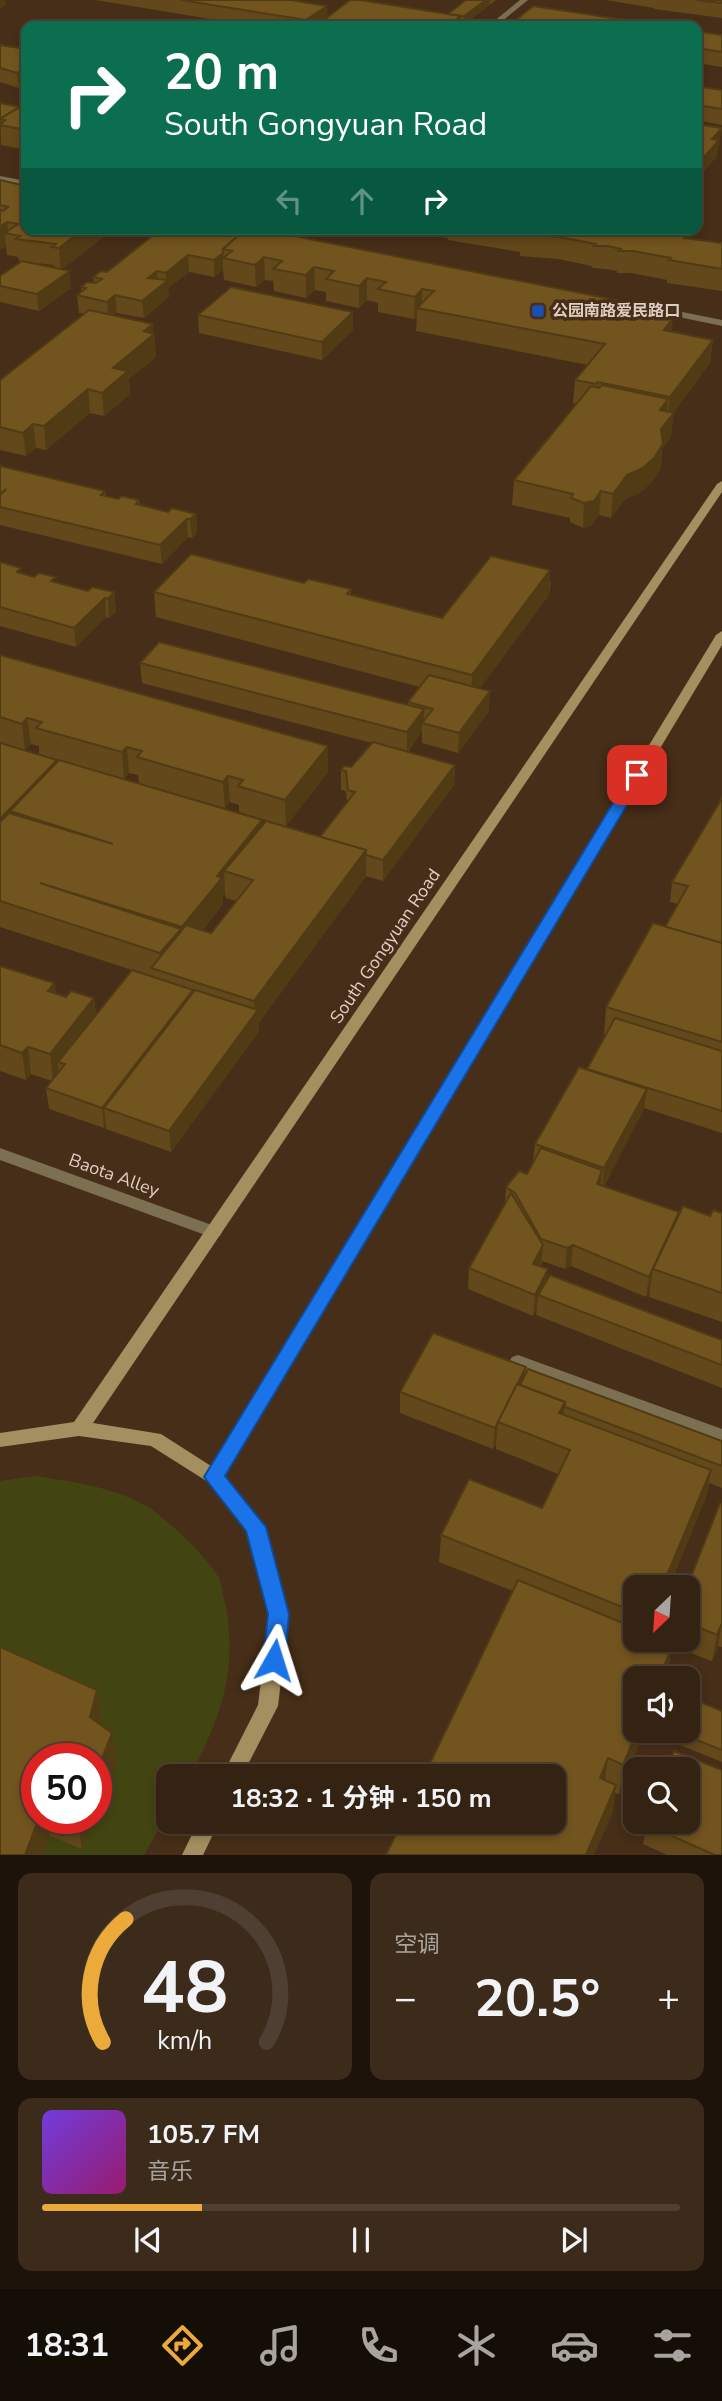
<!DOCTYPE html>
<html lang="zh">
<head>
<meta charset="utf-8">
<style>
	:root { --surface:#342212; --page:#3c2a1b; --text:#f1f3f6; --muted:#a9a49f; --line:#4e3f32; --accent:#ebaa39 }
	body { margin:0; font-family:"Nunito Sans","Noto Sans SC",sans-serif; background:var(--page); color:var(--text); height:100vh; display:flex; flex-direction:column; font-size:26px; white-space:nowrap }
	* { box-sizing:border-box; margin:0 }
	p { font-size:23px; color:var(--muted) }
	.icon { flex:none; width:38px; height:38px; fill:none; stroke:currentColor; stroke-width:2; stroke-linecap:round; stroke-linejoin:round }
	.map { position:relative; height:1855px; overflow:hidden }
	.drawer { display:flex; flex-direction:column; gap:18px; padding:18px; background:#1d130a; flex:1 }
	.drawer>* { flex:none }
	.guide { position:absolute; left:21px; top:21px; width:681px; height:214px; border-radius:14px; box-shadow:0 4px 10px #0003,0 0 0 2px var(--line); background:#0b6e4f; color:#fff; overflow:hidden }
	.needle { width:46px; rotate:205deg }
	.fabs { position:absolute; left:623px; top:1575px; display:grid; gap:14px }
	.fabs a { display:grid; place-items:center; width:77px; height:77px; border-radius:14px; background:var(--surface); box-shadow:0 4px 10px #0003,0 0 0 2px var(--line); font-size:35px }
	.speed { position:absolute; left:21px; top:1743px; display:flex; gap:14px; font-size:35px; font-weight:700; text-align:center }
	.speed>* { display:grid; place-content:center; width:91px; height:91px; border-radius:50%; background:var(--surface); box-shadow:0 4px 10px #0003,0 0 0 2px var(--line); line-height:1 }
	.speed .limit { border:10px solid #d22; background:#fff; color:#111 }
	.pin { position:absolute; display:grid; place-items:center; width:60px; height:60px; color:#fff; margin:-30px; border-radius:14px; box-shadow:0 4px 10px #0006 }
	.me { position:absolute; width:77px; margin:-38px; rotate:6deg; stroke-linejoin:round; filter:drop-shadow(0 0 5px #0008) }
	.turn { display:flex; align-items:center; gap:24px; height:147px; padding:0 28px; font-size:32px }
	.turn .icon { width:91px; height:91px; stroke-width:2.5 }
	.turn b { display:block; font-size:49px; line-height:60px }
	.lanes { display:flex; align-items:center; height:66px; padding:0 28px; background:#0003; justify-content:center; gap:35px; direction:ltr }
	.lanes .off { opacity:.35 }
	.big { font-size:52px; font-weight:700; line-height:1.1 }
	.drawer .tile { flex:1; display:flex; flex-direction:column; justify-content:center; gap:10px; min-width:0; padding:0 24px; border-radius:14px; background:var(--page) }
	.drawer .dial { align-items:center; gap:0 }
	.dial svg { height:182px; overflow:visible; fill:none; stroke:var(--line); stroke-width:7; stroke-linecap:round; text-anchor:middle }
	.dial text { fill:var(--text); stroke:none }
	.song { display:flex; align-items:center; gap:21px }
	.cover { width:84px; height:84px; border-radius:10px; background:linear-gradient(135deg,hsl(260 70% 55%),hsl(320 70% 35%)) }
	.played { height:7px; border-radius:4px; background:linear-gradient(90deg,var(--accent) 25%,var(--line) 25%) }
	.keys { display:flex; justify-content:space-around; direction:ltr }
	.heat { display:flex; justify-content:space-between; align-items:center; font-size:38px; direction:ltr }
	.drawer .tiles { flex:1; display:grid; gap:18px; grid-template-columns:1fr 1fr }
	.tile:last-child { grid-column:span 2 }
	.trip { position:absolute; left:156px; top:1764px; width:410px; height:70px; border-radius:14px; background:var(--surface); box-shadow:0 4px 10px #0003,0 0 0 2px var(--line); font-weight:700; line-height:70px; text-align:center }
	.menu { display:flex; height:112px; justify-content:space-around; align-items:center; background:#150e07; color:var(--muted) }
	.menu .icon { width:49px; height:49px }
	.menu .selected { color:var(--accent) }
	.menu b { font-size:32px; color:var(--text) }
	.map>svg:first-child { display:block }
</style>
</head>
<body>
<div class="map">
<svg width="722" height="1855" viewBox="0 0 722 1855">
	<rect width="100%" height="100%" fill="#462e18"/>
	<path fill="#424511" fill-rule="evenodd" d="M36,1476C73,1482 115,1487 148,1507C166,1518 210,1560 219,1578C222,1585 223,1596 225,1604C239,1666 220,1723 189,1776H168V1813L144,1855H0V1481ZM37,1759H96V1818H37Z"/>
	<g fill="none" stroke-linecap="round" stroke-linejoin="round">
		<g fill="#7c6f52" fill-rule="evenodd">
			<polygon points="520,0 528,0 496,26 488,26"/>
			<polygon points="0,1148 220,1228 222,1232 220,1236 214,1238 208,1236 0,1160"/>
			<polygon points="518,1355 722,1429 722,1443 512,1367 509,1362 512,1357"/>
		</g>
		<g fill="#7c6f52" fill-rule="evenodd">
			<polygon points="0,176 26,181 26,187 0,182"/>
			<polygon points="648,305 722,320 722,326 645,310 643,308"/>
		</g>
		<g fill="#a48f60" fill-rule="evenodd">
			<polygon points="722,481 722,492 93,1423 161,1434 211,1466 716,635 722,631 722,645 224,1476 265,1527 289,1614 278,1706 242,1776 222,1776 258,1705 269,1614 248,1530 208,1482 151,1446 79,1436 0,1447 0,1433 74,1422 717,484"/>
			<polygon points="198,1822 219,1822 203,1855 182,1855"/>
		</g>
	</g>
	<g fill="#62481a" fill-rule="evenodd">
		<polygon points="95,0 291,0 327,17 448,14 466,0 496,0 464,24 460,24 460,26 253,26"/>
		<polygon points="605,0 722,0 722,18 654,9 654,8"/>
		<polygon points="516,20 666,26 515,26"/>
		<polygon points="696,31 722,35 722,67 696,63"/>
		<polygon points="0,45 26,49 26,89 26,84 19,88 0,82"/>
		<polygon points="696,86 722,90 722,125 696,120"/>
		<polygon points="0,103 20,107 26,105 26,150 1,145"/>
		<polygon points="696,124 720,144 718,145 717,156 697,179"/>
		<path d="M0,180L26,229H114L61,270L71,288L39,311L0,302V276L21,261H19L18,257L7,255L6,246L0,250ZM27,262L54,265V268Z"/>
		<polygon points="161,229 665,317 672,332 713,340 710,363 673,413 671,437 662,449 661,468 652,482 641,492 625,499 611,518 599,515 592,525 583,528 570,522 570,518 512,505 514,480 576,404 573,403 575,380 588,365 416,331 417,317 414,319 378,312 378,303 367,300 359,308 326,301 326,292 315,290 306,298 274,291 273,281 265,280 256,287 224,280 223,270 214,277 189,272 168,288 169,297 144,318 117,313 113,315 154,334 156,357 129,379 130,394 104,416 90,413 46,450 36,448 26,456 0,450 0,380 85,314 79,313 77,295 81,292 81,287 94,283 93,277 107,272"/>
		<polygon points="394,229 642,229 686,239 722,243 722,291 667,283 667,280 631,273 617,273 617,271 606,269 592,268 592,266 558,259 520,256 520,252 448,240 448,238 414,234"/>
		<polygon points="198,315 353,330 322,360 199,333"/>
		<polygon points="0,466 105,491 106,497 118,499 139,500 140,505 168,512 196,514 197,533 192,538 188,537 162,564 0,525"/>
		<polygon points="0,562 22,573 88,591 114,592 116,612 109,618 106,617 76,647 0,626"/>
		<path d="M551,581L549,595L480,688L489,711L458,753L422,743V731L408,752L455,765L454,785L383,881L366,876L258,1024L259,1031L171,1152L106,1129V1126L104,1128L49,1109L46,1088L52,1081L31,1074L26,1080L0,1071V966L54,983L56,993L66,997L94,998L96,1014L132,970L0,927V743L57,760L58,762L262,820V825L320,837L347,802L346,791L341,790V770L351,767L372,743L142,683L140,663L408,705V702L420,687L156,617L154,592L304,583L351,589V594L442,618ZM225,894L226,898L236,901L211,933L202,931L223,904V896Z"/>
		<polygon points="0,655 328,746 328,772 286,826 239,812 239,805 230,802 225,808 139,783 138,775 129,773 124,779 39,754 39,746 31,744 25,750 0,742"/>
		<polygon points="722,798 722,1133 644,1108 604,1186 679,1212 710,1216 722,1213 722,1322 649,1297 650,1289 646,1297 571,1266 565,1269 542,1261 541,1267 547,1279 722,1340 722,1388 536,1315 537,1309 533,1316 468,1289 469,1268 505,1203 506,1187 527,1174 533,1162 535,1144 587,1070 606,1035 604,1034 606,1007 665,927 678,904 670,902 672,882"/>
		<polygon points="525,1374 722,1441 722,1488 709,1483 706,1497 669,1587 635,1587 635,1640 670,1643 671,1640 688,1640 688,1587 722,1504 722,1647 718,1646 712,1661 672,1646 666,1678 635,1678 635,1731 619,1794 615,1793 612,1815 513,1591 439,1562 441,1535 542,1508 558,1474 496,1449 496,1443 493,1449 400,1413 400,1392"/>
		<polygon points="0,1647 97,1690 102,1720 100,1724 112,1733 117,1763 96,1814 96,1759 37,1759 37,1818 95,1818 82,1849 50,1836 42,1855 0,1855"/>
		<polygon points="722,1711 722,1762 680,1745 682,1734"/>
		<polygon points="647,1825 722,1855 667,1855 643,1844"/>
	</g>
	<g fill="#503b15">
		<polygon points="0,0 5,0 6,5 0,8"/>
		<polygon points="486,0 490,0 490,4 464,24 464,16"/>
		<polygon points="327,6 328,20 316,26 306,26 306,20"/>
		<polygon points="461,16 460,26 447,26"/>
		<polygon points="26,67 26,75 25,75 26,84 19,88 17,73"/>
		<polygon points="722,128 717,156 697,179 699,163 712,139"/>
		<polygon points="7,222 9,234 5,233 6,246 0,250 0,227"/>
		<polygon points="83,229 114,229 61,270 59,248"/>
		<polygon points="223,253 223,270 214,277 214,260"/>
		<polygon points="188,255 189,272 168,288 169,297 144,318 142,301 148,278 157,271 158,288 166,281 166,273"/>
		<polygon points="264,257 265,280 256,287 255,265"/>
		<polygon points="314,267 315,290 306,298 306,275"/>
		<polygon points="70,271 71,288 39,311 37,294"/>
		<polygon points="367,278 367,300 359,308 359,286"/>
		<polygon points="422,289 422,309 417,308 417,317 414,319 415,297"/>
		<polygon points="115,295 117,313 109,319 107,302"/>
		<polygon points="353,312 353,330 322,360 322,342"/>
		<polygon points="673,318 671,341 664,330"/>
		<polygon points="153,324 156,357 129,379 130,394 104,416 102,393 113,368 144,331"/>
		<polygon points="713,340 710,363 667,421 670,397"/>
		<polygon points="88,389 90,413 46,450 44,426"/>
		<polygon points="668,399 666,423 660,410"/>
		<polygon points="674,413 671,437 662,449 661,468 652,482 641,492 625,499 611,518 613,494"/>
		<polygon points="33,424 36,448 26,456 23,433"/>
		<polygon points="601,491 599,515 592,525 583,528 584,503"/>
		<polygon points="196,514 197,533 192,538 190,519"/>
		<polygon points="187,519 188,537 162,564 160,545"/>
		<polygon points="550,570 549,595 471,700 472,675"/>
		<polygon points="114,592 116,612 109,618 108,599"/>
		<polygon points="105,598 106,617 76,647 74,628"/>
		<polygon points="490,691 489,711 458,753 459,733"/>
		<polygon points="424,709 424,724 422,723 422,731 407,752 407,732"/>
		<polygon points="27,718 31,744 25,750 22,724"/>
		<polygon points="328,746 328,772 286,826 285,800"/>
		<polygon points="127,747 129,773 124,779 122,752"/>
		<polygon points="57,760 60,786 10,811 13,836 0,850 0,819"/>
		<polygon points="455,765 454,785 383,881 383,860"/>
		<polygon points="228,776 230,802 225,808 223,782"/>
		<polygon points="262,820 263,847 224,871 225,894 223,896 223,904 184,954 182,927 217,876"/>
		<polygon points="366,850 366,877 258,1024 259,1031 171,1152 169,1131 254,1015 254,1001"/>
		<polygon points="181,929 183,956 162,971 160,953"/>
		<polygon points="54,983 58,1010 48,991"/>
		<polygon points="193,990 195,1010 104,1108 106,1126 104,1128 102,1108"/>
		<polygon points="94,998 97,1026 65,1064 58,1062 59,1074 53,1081 50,1054"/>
		<polygon points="28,1047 31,1074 26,1080 22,1053"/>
		<polygon points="647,1089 644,1110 602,1188 604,1168"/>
		<polygon points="602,1170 600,1191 597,1184"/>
		<polygon points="543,1245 541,1266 531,1285 533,1264"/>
		<polygon points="573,1245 571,1266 565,1269 567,1248"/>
		<polygon points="548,1269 546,1290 538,1295 537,1309 533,1316 535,1295"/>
		<polygon points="653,1269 650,1289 646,1297 649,1277"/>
		<polygon points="526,1367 524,1388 498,1422 496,1443 493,1449 495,1428"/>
		<polygon points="565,1402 562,1429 559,1413"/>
		<polygon points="711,1470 706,1497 669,1587 662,1587"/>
		<polygon points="722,1623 718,1646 712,1661 717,1635"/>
		<polygon points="673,1644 667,1674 666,1678 659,1678"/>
		<polygon points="97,1690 102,1720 94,1746 90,1717"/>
		<polygon points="637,1731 645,1731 619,1794 623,1765"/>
		<polygon points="112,1733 117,1763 96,1814 96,1773"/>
		<polygon points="608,1758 604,1788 600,1778"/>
		<polygon points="616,1785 612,1815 594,1855 586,1855"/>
		<polygon points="39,1818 46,1818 50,1836 42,1855 25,1855"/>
		<polygon points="78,1818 95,1818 82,1849 77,1820"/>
	</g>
	<g fill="#72541e" stroke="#503b15" stroke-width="2">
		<polygon points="181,0 291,0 327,6 306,20"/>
		<polygon points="350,0 360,0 461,16 447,26 316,26"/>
		<polygon points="466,0 486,0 464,16 448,14"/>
		<polygon points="696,0 722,0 722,3"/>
		<polygon points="533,6 666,26 557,26 516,20"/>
		<polygon points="696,31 722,35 722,52 696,48"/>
		<polygon points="0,45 26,49 26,67 17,73 0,68"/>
		<polygon points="696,86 722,90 722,109 696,105"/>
		<polygon points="0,103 20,107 0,119"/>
		<polygon points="23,105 26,105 26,130 0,125 5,120 0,119"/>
		<polygon points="696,124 722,128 712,139 719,140 699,163 696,162"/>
		<polygon points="0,180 26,186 26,229 83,229 59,248 52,247 56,244 16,239 20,236 5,233 18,224 7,222 0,227 0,210 3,211 8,207 0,205"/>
		<polygon points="161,229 233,229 244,231 223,249 223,253 214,260 188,255 166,273 157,271 148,278 168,280 142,301 115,295 107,302 77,295 86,288 81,287 87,282 96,283 102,279 93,277 101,271 107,272"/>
		<polygon points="246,229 259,229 666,310 661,316 673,318 664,330 713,340 670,397 598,382 596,384 575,380 605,344 417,308 434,291 422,289 415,297 378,289 386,282 367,278 359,286 326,279 334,271 314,267 306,275 273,269 282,261 264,257 255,265 223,258 232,251 223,249"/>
		<polygon points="516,229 642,229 686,236 684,238 722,243 722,269 669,260 671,258 633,251 619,251 621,249 608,246 594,246 596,244 559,237 521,234 524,230"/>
		<polygon points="22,261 70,271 37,294 0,286 0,276"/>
		<polygon points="231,287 353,312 322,342 198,315"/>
		<polygon points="89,310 153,324 144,331 154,334 113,368 128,371 102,393 88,389 44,426 33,424 23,433 0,427 0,380"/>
		<polygon points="602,385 668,399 660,410 674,413 661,429 663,444 654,458 643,468 627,475 613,494 601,491 594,501 584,503 571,498 573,494 514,480 591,386 599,388"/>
		<polygon points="0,466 105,491 101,495 118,499 122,496 139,500 136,504 168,512 172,508 196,514 190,519 187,519 160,545 0,507 0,495 6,489 0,494"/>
		<polygon points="191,554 304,583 308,579 351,589 347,594 442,618 491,556 550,570 472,675 154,592"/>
		<polygon points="0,562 21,568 17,572 34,577 39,573 56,577 51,581 88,591 92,587 114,592 108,599 105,598 74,628 0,607"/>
		<polygon points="159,642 424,709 407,732 140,663"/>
		<polygon points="0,655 328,746 285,800 238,786 243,780 228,776 223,782 137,757 142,751 127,747 122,752 36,728 42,722 27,718 22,724 0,717"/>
		<polygon points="429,675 490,691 459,733 422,723 433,709 408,702"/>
		<polygon points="373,742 455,765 383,860 366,855 366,850 320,837 355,792 348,790 346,771 341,770 344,766 351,767"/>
		<polygon points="0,743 57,760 0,819"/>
		<polygon points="59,760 262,820 217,876 222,878 182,927 40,883 181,929 160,953 0,901 0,822 9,813 113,844 10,811"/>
		<polygon points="722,798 722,943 665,927 688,886 672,882"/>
		<polygon points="266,821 366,850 254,1001 151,968 186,925 211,933 253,880 224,871"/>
		<polygon points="653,923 722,943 722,1042 606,1007"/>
		<polygon points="0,966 54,983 48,991 66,997 71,991 94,998 50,1054 28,1047 22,1053 0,1045"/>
		<polygon points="132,970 193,990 102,1108 46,1088 65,1064 58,1062"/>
		<polygon points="195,990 258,1010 169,1131 104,1108"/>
		<polygon points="615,1018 722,1051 722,1111 587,1069"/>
		<polygon points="579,1067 647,1089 604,1168 535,1144"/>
		<polygon points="541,1148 602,1170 597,1184 679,1212 649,1277 573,1245 567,1248 541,1239 515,1193 506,1187 519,1171 527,1174"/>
		<polygon points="511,1193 543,1245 533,1264 548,1269 535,1295 469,1268"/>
		<polygon points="683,1206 710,1216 713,1210 722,1213 722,1293 653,1269"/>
		<polygon points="550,1275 722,1340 722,1365 538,1295"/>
		<polygon points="433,1333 526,1367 495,1428 400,1392"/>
		<polygon points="528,1369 722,1441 722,1466 565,1407 565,1402 520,1385"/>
		<polygon points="517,1384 565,1402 559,1413 711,1470 662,1587 635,1587 635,1612 441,1535 469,1479 542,1508 570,1450 498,1422"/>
		<polygon points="720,1503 722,1504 722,1623 717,1635 688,1623 688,1587 687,1587"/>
		<polygon points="518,1580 635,1628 635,1640 663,1640 673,1644 660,1676 644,1670 640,1678 635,1678 635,1731 637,1731 623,1765 608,1758 600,1778 616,1785 586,1855 386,1855 402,1822 553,1822 553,1776 424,1776"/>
		<polygon points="0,1647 97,1690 90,1717 112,1733 96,1773 96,1759 37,1759 37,1818 39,1818 25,1855 0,1855"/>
		<polygon points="695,1700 722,1711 722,1750 682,1734 684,1731 688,1731 688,1720"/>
		<polygon points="674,1751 722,1770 722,1855 715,1855 647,1825 648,1822 688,1822 688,1769 667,1769"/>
	</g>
	<polygon fill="#1a73e8" stroke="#114b97" stroke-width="2" points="637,771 645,775 225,1476 266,1527 289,1614 285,1660 281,1667 274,1670 266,1667 263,1660 268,1614 246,1531 204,1477 630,775"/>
	<rect fill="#1a4fb4" stroke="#462e18" stroke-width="2.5" x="531" y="304" width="14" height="14" rx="3.5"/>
	<g text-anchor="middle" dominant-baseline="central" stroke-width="7" stroke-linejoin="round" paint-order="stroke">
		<g font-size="16" font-weight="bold" fill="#decec2" stroke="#462e18" text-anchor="start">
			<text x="552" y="311">公园南路爱民路口</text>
		</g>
		<g font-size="18" fill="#decec2" stroke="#462e18">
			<text transform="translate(385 946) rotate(-56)">South Gongyuan Road</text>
			<text transform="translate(114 1175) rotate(20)">Baota Alley</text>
		</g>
	</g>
</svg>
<div class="fabs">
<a><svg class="needle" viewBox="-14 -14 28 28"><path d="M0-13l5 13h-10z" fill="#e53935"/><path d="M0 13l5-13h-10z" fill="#a9a49f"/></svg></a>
<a><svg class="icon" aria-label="sound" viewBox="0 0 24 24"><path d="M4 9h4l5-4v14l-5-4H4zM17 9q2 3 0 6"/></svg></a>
<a><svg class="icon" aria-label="search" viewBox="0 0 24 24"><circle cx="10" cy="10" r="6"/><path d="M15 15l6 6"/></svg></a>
</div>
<div class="speed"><div class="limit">50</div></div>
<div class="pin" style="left:637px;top:775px;background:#d93025"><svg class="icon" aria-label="arrive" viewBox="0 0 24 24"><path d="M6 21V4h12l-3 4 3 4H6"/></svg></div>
<svg class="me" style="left:274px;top:1660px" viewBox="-20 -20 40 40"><path d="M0-17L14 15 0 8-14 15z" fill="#1a73e8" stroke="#fff" stroke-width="4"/></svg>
<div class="trip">18:32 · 1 分钟 · 150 m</div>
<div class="guide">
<div class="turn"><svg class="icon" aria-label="right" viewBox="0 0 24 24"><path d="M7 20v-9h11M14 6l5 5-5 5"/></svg><div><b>20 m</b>South Gongyuan Road</div></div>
<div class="lanes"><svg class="icon off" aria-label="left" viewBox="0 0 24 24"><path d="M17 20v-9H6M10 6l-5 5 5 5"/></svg><svg class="icon off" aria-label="ahead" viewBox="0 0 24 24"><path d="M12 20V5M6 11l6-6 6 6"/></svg><svg class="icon" aria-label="right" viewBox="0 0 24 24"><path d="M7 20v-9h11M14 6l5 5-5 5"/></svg></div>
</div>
</div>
<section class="drawer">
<div class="tiles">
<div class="tile dial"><svg viewBox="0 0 100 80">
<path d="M14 69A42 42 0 1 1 86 69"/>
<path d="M14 69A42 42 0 0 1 24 15" stroke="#ebaa39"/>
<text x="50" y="56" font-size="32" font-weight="700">48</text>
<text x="50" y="72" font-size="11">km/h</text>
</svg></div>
<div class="tile"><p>空调</p>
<div class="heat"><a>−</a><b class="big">20.5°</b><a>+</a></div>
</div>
<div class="tile">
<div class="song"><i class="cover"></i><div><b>105.7 FM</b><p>音乐</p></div></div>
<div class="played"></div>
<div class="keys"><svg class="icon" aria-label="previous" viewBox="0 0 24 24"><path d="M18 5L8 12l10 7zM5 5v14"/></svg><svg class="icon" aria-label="pause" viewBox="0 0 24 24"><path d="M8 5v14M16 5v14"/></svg><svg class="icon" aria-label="next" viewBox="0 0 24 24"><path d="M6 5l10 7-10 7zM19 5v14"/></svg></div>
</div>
</div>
</section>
<nav class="menu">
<b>18:31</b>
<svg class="icon selected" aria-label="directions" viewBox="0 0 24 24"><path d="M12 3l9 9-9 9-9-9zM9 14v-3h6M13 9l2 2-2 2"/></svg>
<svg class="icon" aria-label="music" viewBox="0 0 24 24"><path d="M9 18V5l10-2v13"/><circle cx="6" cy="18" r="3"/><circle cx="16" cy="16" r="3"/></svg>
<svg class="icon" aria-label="phone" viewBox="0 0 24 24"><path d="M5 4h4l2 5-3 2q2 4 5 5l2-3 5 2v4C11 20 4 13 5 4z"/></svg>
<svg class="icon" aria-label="climate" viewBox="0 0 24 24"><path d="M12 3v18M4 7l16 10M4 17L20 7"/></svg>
<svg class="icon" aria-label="car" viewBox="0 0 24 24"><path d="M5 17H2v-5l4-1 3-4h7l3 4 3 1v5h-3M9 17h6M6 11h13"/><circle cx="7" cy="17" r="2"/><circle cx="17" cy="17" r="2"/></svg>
<svg class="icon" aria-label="filters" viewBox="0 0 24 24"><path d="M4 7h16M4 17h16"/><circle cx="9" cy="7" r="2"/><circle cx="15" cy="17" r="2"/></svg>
</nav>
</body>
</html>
